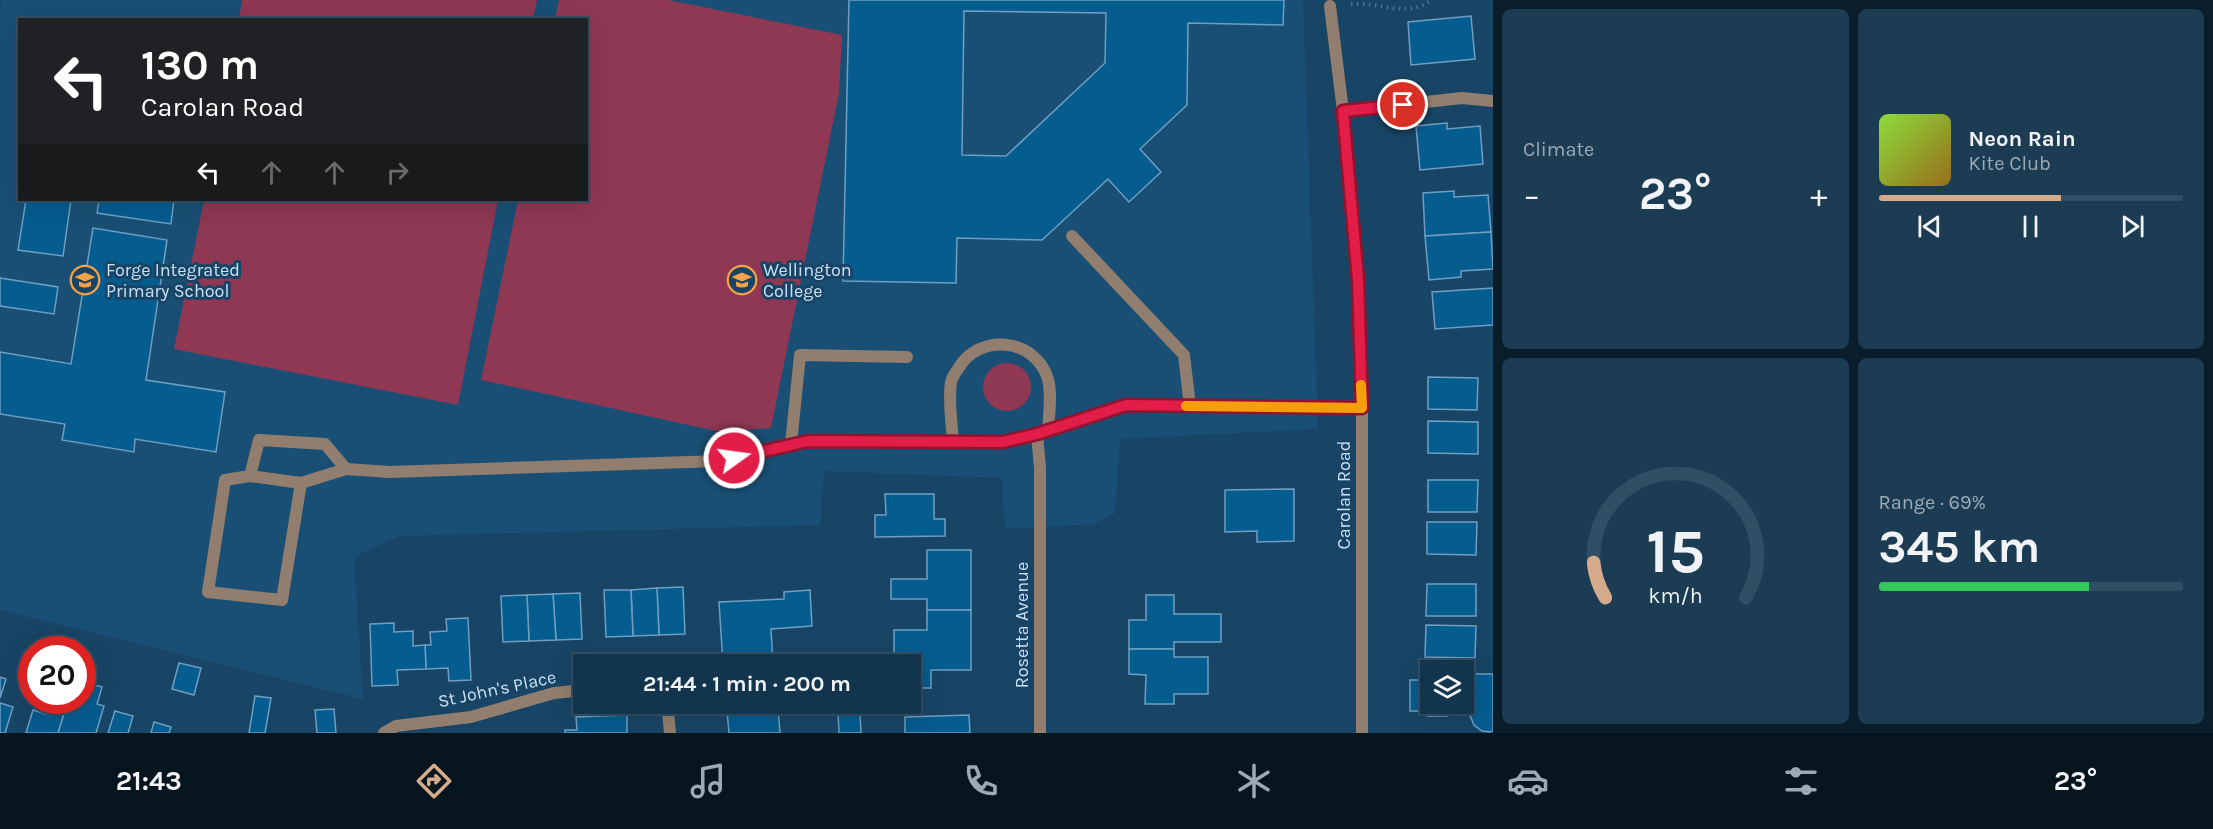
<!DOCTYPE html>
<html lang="en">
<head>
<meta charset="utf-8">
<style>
	:root { --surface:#12344c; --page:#1b3c53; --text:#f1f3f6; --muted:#9caab5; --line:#314f64; --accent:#d6ab8b }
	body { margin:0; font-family:Karla,sans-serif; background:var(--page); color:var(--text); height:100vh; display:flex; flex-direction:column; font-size:22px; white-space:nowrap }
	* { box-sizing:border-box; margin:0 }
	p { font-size:20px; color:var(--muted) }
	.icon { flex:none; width:33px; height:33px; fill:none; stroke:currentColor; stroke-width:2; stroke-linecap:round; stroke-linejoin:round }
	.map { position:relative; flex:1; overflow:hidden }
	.panel { display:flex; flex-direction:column; gap:9px; padding:9px; background:#0a1d2a; width:720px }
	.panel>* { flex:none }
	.banner { position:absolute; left:18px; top:18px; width:570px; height:183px; border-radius:0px; box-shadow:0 6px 24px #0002,0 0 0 2px var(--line); background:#202124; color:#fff; overflow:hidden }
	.buttons { position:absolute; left:1420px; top:660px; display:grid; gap:12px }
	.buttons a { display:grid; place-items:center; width:54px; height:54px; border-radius:0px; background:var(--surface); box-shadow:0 6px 24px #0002,0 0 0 2px var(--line); font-size:30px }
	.speed { position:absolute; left:18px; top:636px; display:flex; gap:12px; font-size:30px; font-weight:700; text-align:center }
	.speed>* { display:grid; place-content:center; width:78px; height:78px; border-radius:50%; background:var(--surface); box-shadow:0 6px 24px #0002,0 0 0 2px var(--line); line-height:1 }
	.speed .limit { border:9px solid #d22; background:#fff; color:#111 }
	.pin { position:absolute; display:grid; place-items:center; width:51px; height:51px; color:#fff; margin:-26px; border:3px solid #fff; border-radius:50%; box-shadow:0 2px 6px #0007 }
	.me { position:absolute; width:66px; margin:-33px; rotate:76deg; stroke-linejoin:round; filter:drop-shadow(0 0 4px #0008) }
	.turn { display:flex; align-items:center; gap:21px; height:126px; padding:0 24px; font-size:27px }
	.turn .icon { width:78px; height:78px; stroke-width:2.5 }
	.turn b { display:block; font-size:42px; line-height:51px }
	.lanes { display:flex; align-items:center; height:57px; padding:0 24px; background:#0003; justify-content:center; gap:30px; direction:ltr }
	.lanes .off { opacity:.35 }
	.big { font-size:45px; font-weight:700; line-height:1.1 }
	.panel .card { flex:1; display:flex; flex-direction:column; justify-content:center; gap:9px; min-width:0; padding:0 21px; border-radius:9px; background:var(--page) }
	.panel .dial { align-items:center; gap:0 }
	.dial svg { height:156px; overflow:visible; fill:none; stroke:var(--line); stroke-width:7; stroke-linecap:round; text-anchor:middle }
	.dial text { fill:var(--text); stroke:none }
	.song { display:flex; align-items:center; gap:18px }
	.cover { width:72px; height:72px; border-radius:9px; background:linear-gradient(135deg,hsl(90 70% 55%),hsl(40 70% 35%)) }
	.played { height:6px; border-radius:3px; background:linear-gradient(90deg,var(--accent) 60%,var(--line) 60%) }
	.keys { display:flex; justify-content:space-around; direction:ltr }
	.heat { display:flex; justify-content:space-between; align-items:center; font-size:33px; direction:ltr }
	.charge { height:9px; border-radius:4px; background:linear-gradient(90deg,#34c759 69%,var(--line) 0) }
	.panel .tiles { flex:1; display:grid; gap:9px; grid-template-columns:repeat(2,1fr) }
	.trip { position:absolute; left:573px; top:654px; width:348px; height:60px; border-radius:0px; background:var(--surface); box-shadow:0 6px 24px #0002,0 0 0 2px var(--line); font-weight:700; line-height:60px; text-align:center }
	.tab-bar { display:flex; height:96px; justify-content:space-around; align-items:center; background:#07151e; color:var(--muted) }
	.tab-bar .icon { width:42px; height:42px }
	.tab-bar .on { color:var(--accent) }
	.tab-bar b { font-size:27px; color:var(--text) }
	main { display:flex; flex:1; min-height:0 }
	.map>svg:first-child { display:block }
</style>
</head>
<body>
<main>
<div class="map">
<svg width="1493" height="733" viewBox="0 0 1493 733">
	<rect width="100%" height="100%" fill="#184565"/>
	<path fill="#194f74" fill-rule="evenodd" d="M2,0H1303L1318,429L1120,439L1115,513L1094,524L1005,529L1002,478L824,471L820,525L400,536L354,557L363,699L0,610V6ZM20,20H586V200H20Z"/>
	<g fill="#8e3853">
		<polygon points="242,0 537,0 533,19 239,19"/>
		<polygon points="559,0 668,0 842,35 839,93 771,428 721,432 481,380 518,200 586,200 586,20 555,19"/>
		<polygon points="204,200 498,200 458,405 174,349"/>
		<circle cx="1007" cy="387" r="24"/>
	</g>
	<g fill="#055c8f" stroke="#709ec2" stroke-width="1.5" fill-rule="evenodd">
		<path d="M849,0H1284L1283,25L1188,23L1187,105L1140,149L1161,172L1129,202L1108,179L1042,240L957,238L956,283L843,281ZM964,11L1106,13L1105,63L1006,156L962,155Z"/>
		<polygon points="1471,16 1475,59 1411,65 1408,22"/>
		<polygon points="1447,123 1447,129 1480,126 1483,164 1420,170 1416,126"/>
		<polygon points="1454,191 1454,197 1488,195 1491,232 1425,236 1423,193"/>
		<polygon points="26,200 71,200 63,256 18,250"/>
		<polygon points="99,200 174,200 171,224 97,213"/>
		<polygon points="93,228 167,240 146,380 225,392 216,452 135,439 134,452 62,440 65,424 0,414 0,352 71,364"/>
		<polygon points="1491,232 1493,269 1461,271 1461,277 1429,280 1425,236"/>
		<polygon points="0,278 58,287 54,314 0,306"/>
		<polygon points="1493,288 1493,325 1435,329 1432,292"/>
		<polygon points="1428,377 1478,378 1477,410 1428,409"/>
		<polygon points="1428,421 1478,422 1478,454 1428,453"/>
		<polygon points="1428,480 1478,480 1477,512 1428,512"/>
		<polygon points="1294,489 1294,541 1257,542 1257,531 1225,532 1225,490"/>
		<polygon points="885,494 934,494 934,519 945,519 945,536 875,537 875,515 886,515"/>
		<polygon points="1427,522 1477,522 1476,555 1427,554"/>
		<polygon points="927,550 971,550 971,610 927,610 927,599 891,599 891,579 927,579"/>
		<polygon points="1427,584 1476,584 1476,616 1426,616"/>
		<polygon points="683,587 685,634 659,635 657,588"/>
		<polygon points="657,588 659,635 633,636 631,590"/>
		<polygon points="604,590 631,590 633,636 606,637"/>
		<polygon points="810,590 812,626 771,629 773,664 723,664 719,602 784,599 784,592"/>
		<polygon points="580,593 582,639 556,640 553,594"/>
		<polygon points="553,594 556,640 529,641 527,595"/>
		<polygon points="527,595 529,641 503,642 501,596"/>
		<polygon points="1146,595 1174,595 1174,614 1221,614 1221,642 1174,642 1174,649 1129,649 1129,620 1146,620"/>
		<polygon points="927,610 971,610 971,670 931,670 931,688 910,688 910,664 894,664 894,630 927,630"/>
		<polygon points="468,618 471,680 449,681 448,668 426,669 425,645 431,645 430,632 447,631 446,619"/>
		<polygon points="394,623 394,632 413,631 413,646 425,645 426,669 397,670 398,685 372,686 370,624"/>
		<polygon points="1426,625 1476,626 1475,658 1425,657"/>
		<polygon points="1129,649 1174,649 1174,657 1208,657 1208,694 1174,694 1174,704 1145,704 1146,675 1129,674"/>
		<polygon points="179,663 201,668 194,695 172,689"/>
		<polygon points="1426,665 1463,666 1463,670 1431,670 1431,704 1463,704 1463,711 1447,711 1447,716 1428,716 1428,711 1410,711 1410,680 1426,680"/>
		<polygon points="1469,674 1493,674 1493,731 1490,732 1482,731 1474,725 1469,713"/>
		<polygon points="0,677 6,679 0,698"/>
		<polygon points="87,683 102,687 97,704 104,706 96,733 58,733 68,700 82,700"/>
		<polygon points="255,696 271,698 265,733 249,733"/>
		<polygon points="51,700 68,700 58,733 26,733 33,710 46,714"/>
		<polygon points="0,703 13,707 5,733 0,733"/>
		<rect x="833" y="704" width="43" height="4"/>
		<polygon points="778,708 780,733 729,733 727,711"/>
		<polygon points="334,709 336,733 317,733 315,710"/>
		<polygon points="115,711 133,716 128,733 108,733"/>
		<polygon points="838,713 860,713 861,733 839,733"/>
		<polygon points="627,715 627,733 565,733 565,730 577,730 576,717"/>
		<polygon points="969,715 970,733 905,733 905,717"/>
		<polygon points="154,722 171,727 169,733 151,733"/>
	</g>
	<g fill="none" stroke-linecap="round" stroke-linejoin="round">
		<path stroke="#4d7490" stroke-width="4" stroke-dasharray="1.5 4.5" stroke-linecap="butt" d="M1351,4C1376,1 1409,19 1431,0"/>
		<g stroke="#917e6e" stroke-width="12">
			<polyline points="1072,236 1184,355 1190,406"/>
			<polyline points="1037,434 1040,468 1040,517"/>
			<path d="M953,443C952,423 948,401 951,382C952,378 955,373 958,369C978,333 1035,337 1048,379C1052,395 1049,414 1048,431"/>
			<polyline points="791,444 800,355 907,357"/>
			<polyline points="346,469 325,444 259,440 250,476 225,480 208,592 282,600 301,483 346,469 390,472 719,461 749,456 774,448 808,441 1003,443 1037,434 1127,405 1362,408"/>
			<polyline points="250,476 301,483"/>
		</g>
		<g stroke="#917e6e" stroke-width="12">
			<polyline points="1330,6 1343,111 1358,280 1362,408 1362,733"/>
			<polyline points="1343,111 1462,98 1493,101"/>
			<polyline points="1040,517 1040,733"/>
			<polyline points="664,704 668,711 670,733"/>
			<polyline points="384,733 396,726 471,717 554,693 584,690"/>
		</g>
	</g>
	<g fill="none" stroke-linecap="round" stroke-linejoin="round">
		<g stroke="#92132f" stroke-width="15">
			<polyline id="route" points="734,458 808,441 1003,442 1037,434 1126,405 1362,408 1358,280 1343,111 1403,105"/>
		</g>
		<use href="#route" stroke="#e11d48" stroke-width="10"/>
		<polyline stroke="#f59e0b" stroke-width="10" points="1186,406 1362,408 1361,385"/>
	</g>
	<defs>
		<g id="school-ring" transform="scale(1.5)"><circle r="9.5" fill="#184565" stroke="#f7a149" stroke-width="1.5"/><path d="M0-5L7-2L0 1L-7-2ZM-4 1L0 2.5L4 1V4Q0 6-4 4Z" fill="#f7a149"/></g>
	</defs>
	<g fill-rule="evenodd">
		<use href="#school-ring" x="85" y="280"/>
		<use href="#school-ring" x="742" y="280"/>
	</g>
	<g text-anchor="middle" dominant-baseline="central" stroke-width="6" stroke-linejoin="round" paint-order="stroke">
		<g font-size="18" fill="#c9e0f4" stroke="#184565" text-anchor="start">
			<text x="106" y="270">Forge Integrated<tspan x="106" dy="21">Primary School</tspan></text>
			<text x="763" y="270">Wellington<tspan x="763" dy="21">College</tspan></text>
		</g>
		<g font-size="18" fill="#c9e0f4" stroke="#184565">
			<text transform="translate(1344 495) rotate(-90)">Carolan Road</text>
			<text transform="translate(1022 625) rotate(-90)">Rosetta Avenue</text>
			<text transform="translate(497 689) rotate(-12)">St John's Place</text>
		</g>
	</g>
</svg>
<div class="buttons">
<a><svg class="icon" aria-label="layers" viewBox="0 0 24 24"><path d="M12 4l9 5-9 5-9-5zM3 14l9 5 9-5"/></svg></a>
</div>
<div class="speed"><div class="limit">20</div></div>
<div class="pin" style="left:1403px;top:105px;background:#d93025"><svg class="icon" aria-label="arrive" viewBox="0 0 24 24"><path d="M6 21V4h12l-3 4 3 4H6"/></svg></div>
<svg class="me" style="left:734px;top:458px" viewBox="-20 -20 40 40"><circle r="17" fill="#e11d48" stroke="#fff" stroke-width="3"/><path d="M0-11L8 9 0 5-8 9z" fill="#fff"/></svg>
<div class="trip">21:44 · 1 min · 200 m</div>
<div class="banner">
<div class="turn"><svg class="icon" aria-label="left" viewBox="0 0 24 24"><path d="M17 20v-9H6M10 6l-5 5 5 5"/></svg><div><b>130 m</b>Carolan Road</div></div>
<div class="lanes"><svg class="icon" aria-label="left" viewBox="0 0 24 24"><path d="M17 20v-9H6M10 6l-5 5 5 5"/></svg><svg class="icon off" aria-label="ahead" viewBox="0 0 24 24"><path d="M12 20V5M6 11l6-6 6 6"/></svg><svg class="icon off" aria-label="ahead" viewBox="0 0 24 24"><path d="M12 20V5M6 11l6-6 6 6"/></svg><svg class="icon off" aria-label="right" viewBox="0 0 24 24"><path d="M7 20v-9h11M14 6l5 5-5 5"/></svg></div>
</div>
</div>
<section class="panel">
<div class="tiles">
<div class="card"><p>Climate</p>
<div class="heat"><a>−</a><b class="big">23°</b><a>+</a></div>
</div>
<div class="card">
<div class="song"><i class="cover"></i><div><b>Neon Rain</b><p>Kite Club</p></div></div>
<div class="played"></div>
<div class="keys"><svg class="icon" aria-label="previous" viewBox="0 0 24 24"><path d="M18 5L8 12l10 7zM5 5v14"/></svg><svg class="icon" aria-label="pause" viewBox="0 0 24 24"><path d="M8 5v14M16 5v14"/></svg><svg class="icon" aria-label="next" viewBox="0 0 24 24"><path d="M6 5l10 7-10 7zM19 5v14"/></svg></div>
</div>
<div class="card dial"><svg viewBox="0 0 100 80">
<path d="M14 69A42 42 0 1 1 86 69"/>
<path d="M14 69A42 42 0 0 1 8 51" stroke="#d6ab8b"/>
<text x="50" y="56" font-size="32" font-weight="700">15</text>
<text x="50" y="72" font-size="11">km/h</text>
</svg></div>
<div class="card"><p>Range · 69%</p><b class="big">345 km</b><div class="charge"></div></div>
</div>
</section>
</main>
<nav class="tab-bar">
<b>21:43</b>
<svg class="icon on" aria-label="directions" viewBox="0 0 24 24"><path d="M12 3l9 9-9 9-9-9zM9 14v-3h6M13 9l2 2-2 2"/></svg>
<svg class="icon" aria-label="music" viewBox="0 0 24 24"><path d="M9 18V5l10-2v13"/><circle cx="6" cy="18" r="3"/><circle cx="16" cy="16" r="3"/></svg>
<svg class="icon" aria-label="phone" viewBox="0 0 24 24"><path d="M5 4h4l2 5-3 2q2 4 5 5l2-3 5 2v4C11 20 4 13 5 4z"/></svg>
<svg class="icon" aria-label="climate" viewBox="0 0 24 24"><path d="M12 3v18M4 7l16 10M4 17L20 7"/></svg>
<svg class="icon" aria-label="car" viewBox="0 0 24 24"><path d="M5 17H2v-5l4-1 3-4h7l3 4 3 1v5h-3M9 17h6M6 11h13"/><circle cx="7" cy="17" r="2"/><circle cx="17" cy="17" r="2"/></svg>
<svg class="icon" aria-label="filters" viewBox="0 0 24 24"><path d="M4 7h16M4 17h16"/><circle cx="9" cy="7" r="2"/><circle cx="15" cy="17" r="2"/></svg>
<b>23°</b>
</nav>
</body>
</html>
